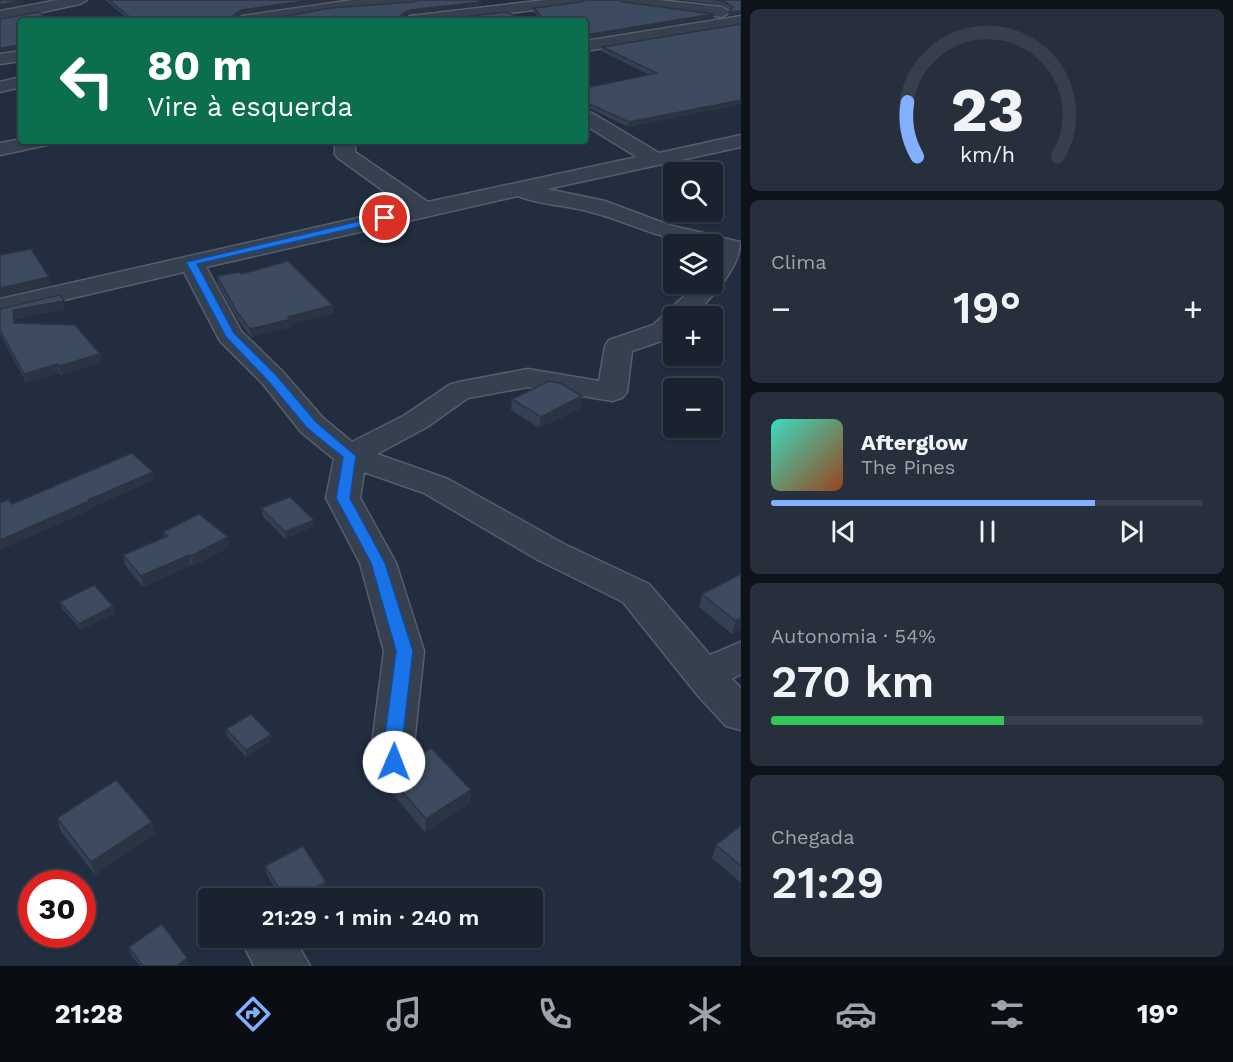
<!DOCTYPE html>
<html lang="pt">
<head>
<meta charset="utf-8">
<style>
	:root { --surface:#1a2230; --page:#272f3c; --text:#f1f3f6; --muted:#9fa4ab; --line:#383f4c; --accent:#82b0ff }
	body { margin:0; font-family:"Work Sans",sans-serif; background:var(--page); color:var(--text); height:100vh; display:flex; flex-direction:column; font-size:22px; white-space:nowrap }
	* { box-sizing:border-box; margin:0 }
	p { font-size:20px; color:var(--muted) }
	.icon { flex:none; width:33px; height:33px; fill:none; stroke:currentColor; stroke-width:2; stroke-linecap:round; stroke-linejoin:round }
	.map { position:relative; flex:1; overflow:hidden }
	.panel { display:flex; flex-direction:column; gap:9px; padding:9px; background:#0e131a; width:492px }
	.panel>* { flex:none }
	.banner { position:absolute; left:18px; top:18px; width:570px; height:126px; border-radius:6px; box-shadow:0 2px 4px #0004,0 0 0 2px var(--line); background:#0b6e4f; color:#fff; overflow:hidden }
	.controls { position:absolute; left:663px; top:162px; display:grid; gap:12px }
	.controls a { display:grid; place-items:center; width:60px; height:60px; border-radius:6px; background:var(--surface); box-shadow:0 2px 4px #0004,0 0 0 2px var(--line); font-size:30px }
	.speed { position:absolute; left:18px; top:870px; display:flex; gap:12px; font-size:30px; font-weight:700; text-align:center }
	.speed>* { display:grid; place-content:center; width:78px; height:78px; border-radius:50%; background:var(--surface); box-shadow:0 2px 4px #0004,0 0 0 2px var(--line); line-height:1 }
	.speed .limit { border:9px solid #d22; background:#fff; color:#111 }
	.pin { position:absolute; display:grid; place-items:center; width:51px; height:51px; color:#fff; margin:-26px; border:3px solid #fff; border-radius:50%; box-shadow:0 2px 6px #0007 }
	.me { position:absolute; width:66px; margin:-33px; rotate:1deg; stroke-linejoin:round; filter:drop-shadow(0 0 4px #0008) }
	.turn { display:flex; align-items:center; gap:21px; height:126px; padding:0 30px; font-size:27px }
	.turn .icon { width:78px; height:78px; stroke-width:2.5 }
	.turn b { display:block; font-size:42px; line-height:51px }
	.big { font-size:45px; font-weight:600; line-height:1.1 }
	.panel .tile { flex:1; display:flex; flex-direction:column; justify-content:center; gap:9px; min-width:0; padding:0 21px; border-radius:9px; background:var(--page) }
	.panel .dial { align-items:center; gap:0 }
	.dial svg { height:156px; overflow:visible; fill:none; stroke:var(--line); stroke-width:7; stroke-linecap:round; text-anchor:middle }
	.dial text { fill:var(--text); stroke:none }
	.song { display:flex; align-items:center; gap:18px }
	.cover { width:72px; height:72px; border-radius:9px; background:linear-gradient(135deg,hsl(170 70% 55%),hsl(20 70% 35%)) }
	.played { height:6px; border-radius:3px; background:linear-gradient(90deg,var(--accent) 75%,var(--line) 75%) }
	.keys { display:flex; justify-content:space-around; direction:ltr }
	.heat { display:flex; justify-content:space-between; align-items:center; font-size:33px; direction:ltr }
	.charge { height:9px; border-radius:4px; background:linear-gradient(90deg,#34c759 54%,var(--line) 0) }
	.trip { position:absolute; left:198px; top:888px; width:345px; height:60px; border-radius:6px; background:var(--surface); box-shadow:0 2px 4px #0004,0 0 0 2px var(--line); font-weight:600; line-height:60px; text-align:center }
	.tab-bar { display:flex; height:96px; justify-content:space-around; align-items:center; background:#0a0e13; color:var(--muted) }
	.tab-bar .icon { width:42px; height:42px }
	.tab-bar .current { color:var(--accent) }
	.tab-bar b { font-size:27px; color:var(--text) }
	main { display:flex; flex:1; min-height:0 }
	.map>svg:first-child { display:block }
</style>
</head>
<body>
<main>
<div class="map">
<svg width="741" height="966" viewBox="0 0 741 966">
	<rect width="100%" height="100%" fill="#222e40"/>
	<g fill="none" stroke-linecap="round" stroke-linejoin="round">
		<g stroke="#545e6d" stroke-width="3">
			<g id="minor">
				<polygon points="58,0 87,0 80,4 0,21 0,11"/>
				<polygon points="353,0 420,0 413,4 331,10 269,21 234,21 242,16"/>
				<polygon points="545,0 588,0 581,4 447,21 402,21 410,16"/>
				<polygon points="616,0 659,0 722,7 730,12 722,17 623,4"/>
				<polygon points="741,16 741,26 585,51 585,41"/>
				<polygon points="21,51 21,61 0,64 0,54"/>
				<polygon points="21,77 21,87 0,92 0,82"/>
				<path d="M585,111L592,113L659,153L741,135V147L547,189L605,201L669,225L740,242C741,267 710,299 693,316H674L673,337L632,351L627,392L622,398L612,401L528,387L468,398L427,427L377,454L448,479L564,544L649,584L710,655L741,642V674L732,679L741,688V730L726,726L699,697L623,602L538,560L424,493L364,472L360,498L396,563L424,651L414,744L416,762L409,775L394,780L379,775L372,762V744L384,651L360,563L326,498L334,459L301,432L263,384L220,341L184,272L0,315V299L406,207L338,158L335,154V141H355V152L428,202L637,157L585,125ZM518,196C540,205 567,205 591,212C633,223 668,244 712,244V249L718,251L712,259V284H697L653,325L609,340L605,346L599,381L528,369L459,382L449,385L405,415L352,442L323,418L283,372L241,331L206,267Z"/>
				<polygon points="21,139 21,141 50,141 47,145 0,155 0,143"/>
				<polygon points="240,938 294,938 310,966 254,966"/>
			</g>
		</g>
		<use href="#minor" fill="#36404f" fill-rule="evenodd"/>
	</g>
	<g fill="#344053">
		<polygon points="105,0 337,0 242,14 234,19 269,19 481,2 481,5 410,14 402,18 402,19 527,21 128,21 129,20"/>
		<polygon points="679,0 741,0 728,16 730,10 722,5"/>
		<polygon points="623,2 713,18 542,21 534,12 534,8"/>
		<polygon points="741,24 741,104 628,127 585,106 585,88 650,75 601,51 602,47"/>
		<polygon points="241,274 333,305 334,313 291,324 291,327 251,337 238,320 218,284 217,276"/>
		<polygon points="0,309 65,309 15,319 15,323 100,354 101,362 61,375 59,373 26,382 0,334"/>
		<polygon points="582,396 581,408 539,428 511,410 512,399"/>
		<polygon points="261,508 314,520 314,526 285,539 262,515"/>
		<polygon points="163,532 229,547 193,566 191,565 143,587 125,565 123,555 164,537"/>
		<polygon points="741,574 741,629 732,634 699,607 702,594"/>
		<polygon points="60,602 113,606 115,613 81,630 62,608"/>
		<polygon points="226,729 271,735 271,741 246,757 227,736"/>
		<polygon points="387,774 470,803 425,832 387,787"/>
		<polygon points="57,818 152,822 155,834 95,875 60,830"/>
		<polygon points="741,825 741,883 712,858 716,845"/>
		<polygon points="265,866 327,888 309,898 281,898 266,873"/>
		<polygon points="129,947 187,958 188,965 187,966 140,966 130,953"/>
	</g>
	<g fill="#2b3443">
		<polygon points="23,0 24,4 0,9 0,5"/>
		<polygon points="311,0 337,0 242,14 232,21 231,17 241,10"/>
		<polygon points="481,2 481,5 410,14 401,19 401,15 410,10"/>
		<polygon points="741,11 741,14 728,16 729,12"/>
		<polygon points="714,14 713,18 585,39 585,35"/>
		<polygon points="20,45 21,49 0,52 0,48"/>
		<polygon points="741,100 741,104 628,127 629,122"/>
		<polygon points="83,141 99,141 84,144"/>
		<polygon points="49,277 51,285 0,297 0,288"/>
		<polygon points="64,301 65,309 15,319 16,332 13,310"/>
		<polygon points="333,305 334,313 291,324 291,327 251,337 250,329 288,317"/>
		<polygon points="100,354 101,362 61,375 59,366"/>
		<polygon points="57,364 59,373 26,382 24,374"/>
		<polygon points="582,396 581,408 539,428 541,417"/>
		<polygon points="153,472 154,480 91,508 91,510 0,550 0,540 88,500"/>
		<polygon points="314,520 314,526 285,539 285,532"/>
		<polygon points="228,537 229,547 193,566 191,556"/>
		<polygon points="189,555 191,565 143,587 141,576"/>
		<polygon points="113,606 115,613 81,630 79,624"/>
		<polygon points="741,618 741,629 732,634 736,621"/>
		<polygon points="271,735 271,741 246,757 246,750"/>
		<polygon points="471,790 470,803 425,832 426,819"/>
		<polygon points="152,822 155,834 95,875 91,862"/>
		<polygon points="326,882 327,888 309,898 296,898"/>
		<polygon points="187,958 188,965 187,966 177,966"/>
	</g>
	<g fill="#3d4b60" stroke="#2b3443" stroke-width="1.5">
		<polygon points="0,0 23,0 0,5"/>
		<polygon points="109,0 311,0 241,10 231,17 234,19 269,19 331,8 413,2 418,0 477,0 481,2 410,10 401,15 402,19 447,19 506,12 527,21 130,21 128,20 132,19"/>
		<polygon points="586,0 619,0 623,2 714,14 585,35 585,21 545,21 534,8 582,2"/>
		<polygon points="714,0 741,0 741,11 729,12 733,7 723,1"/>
		<polygon points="39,12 49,21 21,21 21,47 20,45 0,48 0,19"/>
		<polygon points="741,24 741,100 629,122 585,102 585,88 657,73 602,47"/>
		<polygon points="31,249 49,277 0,288 0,255"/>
		<polygon points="288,261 333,305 288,317 291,319 250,329 237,312 217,276 240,272 241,274"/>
		<polygon points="60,295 64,301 13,310 14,323 75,325 100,354 59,366 57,364 24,374 0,330 0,309"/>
		<polygon points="549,381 560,383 582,396 541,417 512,399"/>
		<polygon points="132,453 153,472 88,500 89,501 0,540 0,503 8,500 12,504"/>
		<polygon points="290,497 314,520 285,532 261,508"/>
		<polygon points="199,514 228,537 191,556 189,555 141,576 123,555 168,536 163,532"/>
		<polygon points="741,574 741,618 736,621 702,594"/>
		<polygon points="94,585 113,606 79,624 60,602"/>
		<polygon points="251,714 271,735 246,750 226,729"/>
		<polygon points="431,748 471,790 426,819 387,774 410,764 414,759"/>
		<polygon points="116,780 152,822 91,862 57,818"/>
		<polygon points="741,825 741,866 716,845"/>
		<polygon points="303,846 326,882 296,898 285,898 265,866"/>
		<polygon points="162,924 187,958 177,966 143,966 129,947"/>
	</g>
	<polygon fill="#1a73e8" stroke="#114b97" stroke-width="1.5" points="385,215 390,218 389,220 197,264 234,333 277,376 316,422 356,456 350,498 385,563 413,651 402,744 403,762 400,767 394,770 387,767 385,762 384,744 396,651 371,563 336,498 343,457 307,428 268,381 226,337 186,262"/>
</svg>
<div class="controls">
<a><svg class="icon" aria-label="search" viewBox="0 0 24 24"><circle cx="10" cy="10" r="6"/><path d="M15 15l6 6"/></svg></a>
<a><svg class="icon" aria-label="layers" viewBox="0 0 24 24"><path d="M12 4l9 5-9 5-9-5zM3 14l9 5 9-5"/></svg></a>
<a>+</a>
<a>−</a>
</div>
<div class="speed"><div class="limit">30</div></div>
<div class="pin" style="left:385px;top:218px;background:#d93025"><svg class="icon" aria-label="arrive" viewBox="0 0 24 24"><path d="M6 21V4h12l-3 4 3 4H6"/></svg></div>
<svg class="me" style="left:394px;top:762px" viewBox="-20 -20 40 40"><circle r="19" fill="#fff"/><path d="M0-13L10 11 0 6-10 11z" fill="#1a73e8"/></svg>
<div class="trip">21:29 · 1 min · 240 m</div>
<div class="banner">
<div class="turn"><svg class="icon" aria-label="left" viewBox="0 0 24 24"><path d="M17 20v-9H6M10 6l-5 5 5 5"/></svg><div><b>80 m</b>Vire à esquerda</div></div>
</div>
</div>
<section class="panel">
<div class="tile dial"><svg viewBox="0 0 100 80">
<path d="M14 69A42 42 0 1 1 86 69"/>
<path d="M14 69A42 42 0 0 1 9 41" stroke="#82b0ff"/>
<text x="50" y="56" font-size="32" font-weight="700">23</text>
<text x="50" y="72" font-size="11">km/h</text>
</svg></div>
<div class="tile"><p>Clima</p>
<div class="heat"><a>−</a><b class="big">19°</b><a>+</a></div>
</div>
<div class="tile">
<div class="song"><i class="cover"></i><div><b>Afterglow</b><p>The Pines</p></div></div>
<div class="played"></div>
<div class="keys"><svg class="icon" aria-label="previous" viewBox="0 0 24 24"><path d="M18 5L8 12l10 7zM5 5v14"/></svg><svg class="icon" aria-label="pause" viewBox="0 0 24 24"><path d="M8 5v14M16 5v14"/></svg><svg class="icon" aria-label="next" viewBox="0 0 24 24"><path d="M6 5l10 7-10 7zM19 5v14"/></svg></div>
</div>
<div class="tile"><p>Autonomia · 54%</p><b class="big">270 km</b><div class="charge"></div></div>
<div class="tile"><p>Chegada</p><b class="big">21:29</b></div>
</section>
</main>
<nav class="tab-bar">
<b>21:28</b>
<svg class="icon current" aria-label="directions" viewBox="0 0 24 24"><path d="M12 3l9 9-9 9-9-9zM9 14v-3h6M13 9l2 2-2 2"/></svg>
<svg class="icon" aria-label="music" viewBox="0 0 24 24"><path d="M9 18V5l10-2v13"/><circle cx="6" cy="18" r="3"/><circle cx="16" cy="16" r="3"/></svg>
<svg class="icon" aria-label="phone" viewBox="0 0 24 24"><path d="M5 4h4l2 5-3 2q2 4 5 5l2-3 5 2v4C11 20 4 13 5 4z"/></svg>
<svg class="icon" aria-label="climate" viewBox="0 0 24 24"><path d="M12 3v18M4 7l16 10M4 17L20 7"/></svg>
<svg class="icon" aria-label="car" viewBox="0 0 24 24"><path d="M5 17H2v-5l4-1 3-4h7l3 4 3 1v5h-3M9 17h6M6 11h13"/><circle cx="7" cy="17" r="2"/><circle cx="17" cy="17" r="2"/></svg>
<svg class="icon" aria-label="filters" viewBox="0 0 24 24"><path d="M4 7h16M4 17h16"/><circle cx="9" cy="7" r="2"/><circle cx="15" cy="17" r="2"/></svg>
<b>19°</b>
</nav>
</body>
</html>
